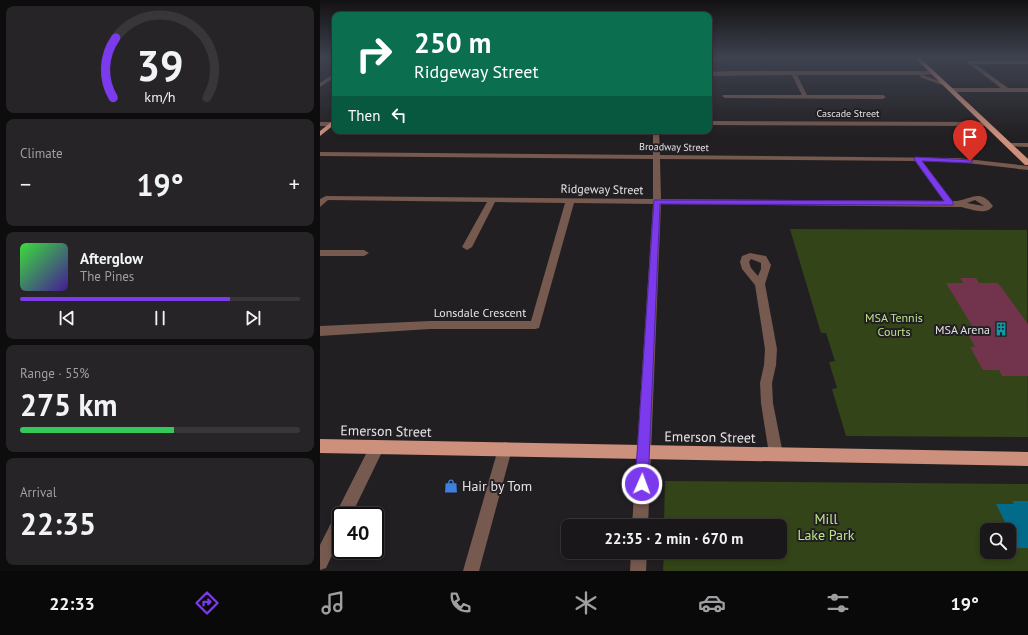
<!DOCTYPE html>
<html lang="en">
<head>
<meta charset="utf-8">
<style>
	:root { --surface:#1a171a; --page:#272427; --text:#f1f3f6; --muted:#9f9fa2; --line:#383639; --accent:#7c3aed }
	body { margin:0; font-family:"PT Sans",sans-serif; background:var(--page); color:var(--text); height:100vh; display:flex; flex-direction:column; font-size:15px; white-space:nowrap }
	* { box-sizing:border-box; margin:0 }
	p { font-size:13px; color:var(--muted) }
	.icon { flex:none; width:22px; height:22px; fill:none; stroke:currentColor; stroke-width:2; stroke-linecap:round; stroke-linejoin:round }
	.map { position:relative; flex:1; overflow:hidden }
	.drawer { display:flex; flex-direction:column; gap:6px; padding:6px; background:#0e0d0e; width:320px }
	.drawer>* { flex:none }
	.banner { position:absolute; left:12px; top:12px; width:380px; height:122px; border-radius:8px; box-shadow:0 2px 6px #0003,0 0 0 1px var(--line); background:#0b6e4f; color:#fff; overflow:hidden }
	.tools { position:absolute; left:660px; top:523px; display:grid; gap:8px }
	.tools a { display:grid; place-items:center; width:36px; height:36px; border-radius:8px; background:var(--surface); box-shadow:0 2px 6px #0003,0 0 0 1px var(--line); font-size:20px }
	.speed { position:absolute; left:12px; top:507px; display:flex; gap:8px; font-size:20px; font-weight:700; text-align:center }
	.speed>* { display:grid; place-content:center; width:52px; height:52px; border-radius:50%; background:var(--surface); box-shadow:0 2px 6px #0003,0 0 0 1px var(--line); line-height:1 }
	.speed .limit { border:2px solid #111; border-radius:6px; background:#fff; color:#111 }
	.pin { position:absolute; display:grid; place-items:center; width:34px; height:34px; color:#fff; margin:-41px -17px; border-radius:50% 50% 50% 0; rotate:-45deg; box-shadow:0 0 4px #0007 }
	.pin .icon { rotate:45deg }
	.me { position:absolute; width:44px; margin:-22px; rotate:2deg; stroke-linejoin:round; filter:drop-shadow(0 0 3px #0008) }
	.turn { display:flex; align-items:center; gap:14px; height:84px; padding:0 16px; font-size:18px }
	.turn .icon { width:52px; height:52px; stroke-width:2.5 }
	.turn b { display:block; font-size:28px; line-height:34px }
	.then { display:flex; align-items:center; height:38px; padding:0 16px; background:#0003; gap:8px; font-size:15px }
	.big { font-size:30px; font-weight:700; line-height:1.1 }
	.drawer .widget { flex:1; display:flex; flex-direction:column; justify-content:center; gap:6px; min-width:0; padding:0 14px; border-radius:8px; background:var(--page) }
	.drawer .dial { align-items:center; gap:0 }
	.dial svg { height:104px; overflow:visible; fill:none; stroke:var(--line); stroke-width:7; stroke-linecap:round; text-anchor:middle }
	.dial text { fill:var(--text); stroke:none }
	.song { display:flex; align-items:center; gap:12px }
	.cover { width:48px; height:48px; border-radius:6px; background:linear-gradient(135deg,hsl(120 70% 55%),hsl(260 70% 35%)) }
	.played { height:4px; border-radius:2px; background:linear-gradient(90deg,var(--accent) 75%,var(--line) 75%) }
	.keys { display:flex; justify-content:space-around; direction:ltr }
	.heat { display:flex; justify-content:space-between; align-items:center; font-size:22px; direction:ltr }
	.charge { height:6px; border-radius:3px; background:linear-gradient(90deg,#34c759 55%,var(--line) 0) }
	.trip { position:absolute; left:241px; top:519px; width:226px; height:40px; border-radius:8px; background:var(--surface); box-shadow:0 2px 6px #0003,0 0 0 1px var(--line); font-weight:700; line-height:40px; text-align:center }
	.tab-bar { display:flex; height:64px; justify-content:space-around; align-items:center; background:#0a090a; color:var(--muted) }
	.tab-bar .icon { width:28px; height:28px }
	.tab-bar .selected { color:var(--accent) }
	.tab-bar b { font-size:18px; color:var(--text) }
	main { display:flex; flex:1; min-height:0 }
	.map>svg:first-child { display:block }
</style>
</head>
<body>
<main>
<section class="drawer">
<div class="widget dial"><svg viewBox="0 0 100 80">
<path d="M14 69A42 42 0 1 1 86 69"/>
<path d="M14 69A42 42 0 0 1 16 23" stroke="#7c3aed"/>
<text x="50" y="56" font-size="32" font-weight="700">39</text>
<text x="50" y="72" font-size="11">km/h</text>
</svg></div>
<div class="widget"><p>Climate</p>
<div class="heat"><a>−</a><b class="big">19°</b><a>+</a></div>
</div>
<div class="widget">
<div class="song"><i class="cover"></i><div><b>Afterglow</b><p>The Pines</p></div></div>
<div class="played"></div>
<div class="keys"><svg class="icon" aria-label="previous" viewBox="0 0 24 24"><path d="M18 5L8 12l10 7zM5 5v14"/></svg><svg class="icon" aria-label="pause" viewBox="0 0 24 24"><path d="M8 5v14M16 5v14"/></svg><svg class="icon" aria-label="next" viewBox="0 0 24 24"><path d="M6 5l10 7-10 7zM19 5v14"/></svg></div>
</div>
<div class="widget"><p>Range · 55%</p><b class="big">275 km</b><div class="charge"></div></div>
<div class="widget"><p>Arrival</p><b class="big">22:35</b></div>
</section>
<div class="map">
<svg width="708" height="571" viewBox="0 0 708 571">
	<rect width="100%" height="100%" fill="#221f22"/>
	<g fill="#334418" fill-rule="evenodd">
		<polygon points="470,229 707,230 708,437 526,436 512,389 517,388 509,362 515,361 506,333 501,333"/>
		<path d="M345,481L708,484V571H343L344,552H460V526H344ZM667,530H689V552H667Z"/>
	</g>
	<polygon fill="#026b89" points="692,501 708,501 708,548 696,548 689,530 676,504 694,504"/>
	<polygon fill="#72334c" points="640,278 656,278 659,283 678,283 708,324 708,376 682,376 679,370 663,370 650,347 655,347 648,334 657,334 626,283 643,283"/>
	<g fill="none" stroke-linecap="round" stroke-linejoin="round">
		<g fill="#76594f" fill-rule="evenodd">
			<polygon points="393,57 397,57 398,60 394,61"/>
			<polygon points="708,60 708,64 655,64 688,88 708,88 708,92 631,92 628,90 631,88 681,88 648,63 648,61"/>
			<polygon points="409,71 612,71 615,73 614,74 603,75 627,84 622,85 600,77 601,75 477,75 487,95 563,95 566,97 563,99 405,98 402,96 403,95 482,95 472,75 389,76 389,72"/>
			<polygon points="15,73 15,77 0,87 0,83"/>
			<polygon points="389,121 667,122 670,124 667,126 389,125"/>
			<polygon points="0,122 11,122 14,124 11,126 0,126"/>
			<path d="M333,131H339L340,155L638,158L708,166V170L638,162L602,161L632,201C649,202 659,186 673,206C666,216 651,209 641,207L341,204L328,526H312L333,204L254,203L219,328L215,329H110L0,336V326L110,321H211L245,203L175,202L152,247L147,250L142,247L167,202L8,200L0,207V199L6,196L333,199V159L0,156V152L333,155ZM340,159L595,161L624,201L341,199ZM655,200L664,206L647,203Z"/>
			<polygon points="690,143 708,143 708,147 688,146 688,144"/>
			<polygon points="0,250 44,250 49,253 44,256 0,256"/>
			<path d="M430,253L446,256L451,265L445,284L457,349L456,365L452,383L453,403L463,454L461,459L456,461L451,459L449,454L441,403L440,383L444,365L445,349L435,285L422,269L420,262L422,256ZM431,259L441,263V269L438,276L431,268L429,262Z"/>
			<polygon points="57,440 62,442 64,447 62,452 31,516 21,516 21,536 6,568 0,570 0,545 52,442"/>
			<polygon points="185,442 190,444 192,449 159,571 143,571 178,449 180,444"/>
			<polygon points="311,552 327,552 326,571 310,571"/>
		</g>
		<g fill="#cd907c" fill-rule="evenodd">
			<polygon points="594,57 599,57 708,159 708,165 705,165"/>
			<polygon points="15,119 15,124 0,136 0,131"/>
			<polygon points="0,439 708,452 708,466 0,453"/>
		</g>
	</g>
	<linearGradient id="sky" x2="0" y2="1"><stop stop-color="#131113"/><stop offset="0.42" stop-color="#3e424f"/><stop offset="1" stop-color="#3e424f" stop-opacity="0"/></linearGradient>
	<rect width="708" height="137" fill="url(#sky)"/>
	<polygon fill="#7c3aed" stroke="#51269a" points="595,157 652,160 653,161 650,163 602,161 633,202 633,205 340,204 328,484 326,489 322,491 317,489 315,484 334,200 624,201 594,159"/>
	<defs>
		<g id="building-bare" transform="scale(1.08)"><path d="M-4-6H4V6H1V3H-1V6H-4ZM-2.5-4.3h1.7v1.8h-1.7ZM.8-4.3h1.7v1.8H.8ZM-2.5-1h1.7V.8h-1.7ZM.8-1h1.7V.8H.8Z" fill="#0f9aa8" stroke="#221f22" stroke-width="2.5" paint-order="stroke"/></g>
		<g id="shop-bare" transform="scale(1.08)"><path d="M-5-2.5h2.3a2.7 3.5 0 0 1 5.4 0H5L5.5 6h-11ZM-1.5-2.5h3a1.5 2.3 0 0 0-3 0Z" fill="#3f7fe0" stroke="#221f22" stroke-width="2.5" paint-order="stroke"/></g>
	</defs>
	<g fill-rule="evenodd">
		<use href="#building-bare" x="681" y="329"/>
		<use href="#shop-bare" x="131" y="486"/>
	</g>
	<g text-anchor="middle" dominant-baseline="central" stroke-width="4" stroke-linejoin="round" paint-order="stroke">
		<g font-size="10" fill="#e5e3e5" stroke="#221f22">
			<text x="528" y="113">Cascade Street</text>
			<text transform="translate(354 147) rotate(1)">Broadway Street</text>
		</g>
		<g font-size="12" fill="#e5e3e5" stroke="#221f22">
			<text transform="translate(282 189) rotate(1)">Ridgeway Street</text>
			<text x="160" y="312">Lonsdale Crescent</text>
		</g>
		<g font-size="12" fill="#bee48a" stroke="#221f22">
			<text x="574" y="317">MSA Tennis<tspan x="574" dy="14">Courts</tspan></text>
		</g>
		<g font-size="12" fill="#e5e3e5" stroke="#221f22" text-anchor="end">
			<text x="670" y="329">MSA Arena</text>
		</g>
		<g font-size="14" fill="#e5e3e5" stroke="#221f22">
			<text transform="translate(66 431) rotate(1)">Emerson Street</text>
			<text transform="translate(390 437) rotate(1)">Emerson Street</text>
		</g>
		<g font-size="14" fill="#e5e3e5" stroke="#221f22" text-anchor="start">
			<text x="142" y="486">Hair by Tom</text>
		</g>
		<g font-size="14" fill="#bee48a" stroke="#221f22">
			<text x="506" y="519">Mill<tspan x="506" dy="16">Lake Park</tspan></text>
		</g>
	</g>
</svg>
<div class="tools">
<a><svg class="icon" aria-label="search" viewBox="0 0 24 24"><circle cx="10" cy="10" r="6"/><path d="M15 15l6 6"/></svg></a>
</div>
<div class="speed"><div class="limit">40</div></div>
<div class="pin" style="left:650px;top:161px;background:#d93025"><svg class="icon" aria-label="arrive" viewBox="0 0 24 24"><path d="M6 21V4h12l-3 4 3 4H6"/></svg></div>
<svg class="me" style="left:322px;top:484px" viewBox="-20 -20 40 40"><circle r="17" fill="#7c3aed" stroke="#fff" stroke-width="3"/><path d="M0-11L8 9 0 5-8 9z" fill="#fff"/></svg>
<div class="trip">22:35 · 2 min · 670 m</div>
<div class="banner">
<div class="turn"><svg class="icon" aria-label="right" viewBox="0 0 24 24"><path d="M7 20v-9h11M14 6l5 5-5 5"/></svg><div><b>250 m</b>Ridgeway Street</div></div>
<div class="then">Then<svg class="icon" aria-label="left" viewBox="0 0 24 24"><path d="M17 20v-9H6M10 6l-5 5 5 5"/></svg></div>
</div>
</div>
</main>
<nav class="tab-bar">
<b>22:33</b>
<svg class="icon selected" aria-label="directions" viewBox="0 0 24 24"><path d="M12 3l9 9-9 9-9-9zM9 14v-3h6M13 9l2 2-2 2"/></svg>
<svg class="icon" aria-label="music" viewBox="0 0 24 24"><path d="M9 18V5l10-2v13"/><circle cx="6" cy="18" r="3"/><circle cx="16" cy="16" r="3"/></svg>
<svg class="icon" aria-label="phone" viewBox="0 0 24 24"><path d="M5 4h4l2 5-3 2q2 4 5 5l2-3 5 2v4C11 20 4 13 5 4z"/></svg>
<svg class="icon" aria-label="climate" viewBox="0 0 24 24"><path d="M12 3v18M4 7l16 10M4 17L20 7"/></svg>
<svg class="icon" aria-label="car" viewBox="0 0 24 24"><path d="M5 17H2v-5l4-1 3-4h7l3 4 3 1v5h-3M9 17h6M6 11h13"/><circle cx="7" cy="17" r="2"/><circle cx="17" cy="17" r="2"/></svg>
<svg class="icon" aria-label="filters" viewBox="0 0 24 24"><path d="M4 7h16M4 17h16"/><circle cx="9" cy="7" r="2"/><circle cx="15" cy="17" r="2"/></svg>
<b>19°</b>
</nav>
</body>
</html>
